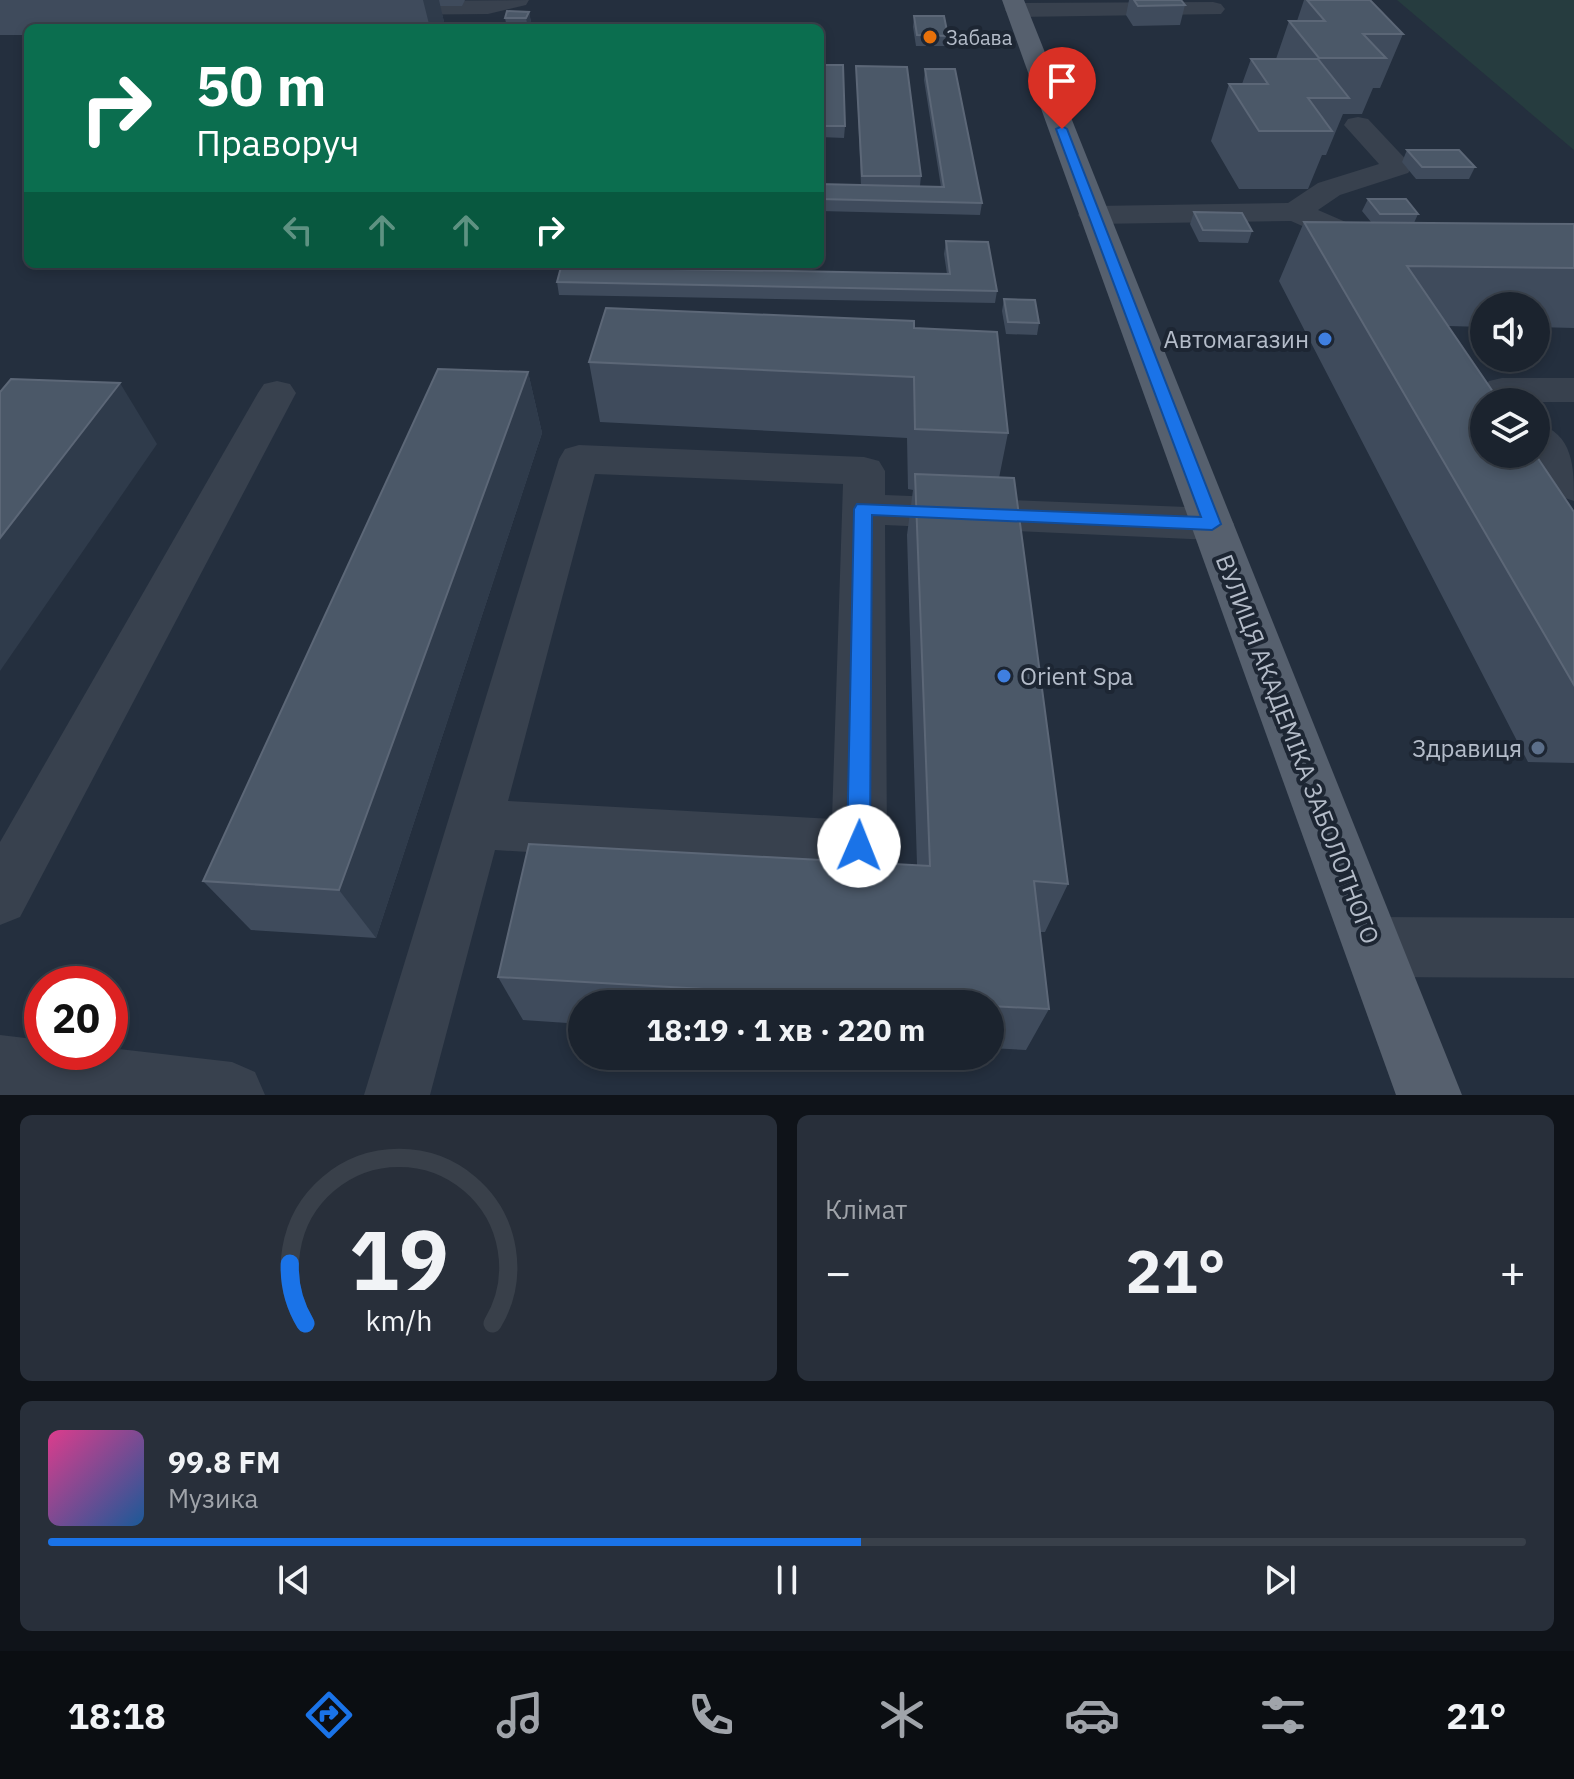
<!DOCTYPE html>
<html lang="uk">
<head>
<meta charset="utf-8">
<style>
	:root { --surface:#1b232e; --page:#282f3a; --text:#f1f3f6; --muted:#a0a4aa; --line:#39404a; --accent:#1a73e8 }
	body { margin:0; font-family:"IBM Plex Sans",sans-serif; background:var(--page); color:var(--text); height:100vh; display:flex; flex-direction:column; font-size:30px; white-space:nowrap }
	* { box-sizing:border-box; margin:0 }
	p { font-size:26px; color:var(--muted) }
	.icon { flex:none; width:44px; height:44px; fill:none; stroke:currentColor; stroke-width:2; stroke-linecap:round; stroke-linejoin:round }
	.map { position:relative; height:1095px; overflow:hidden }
	.drawer { display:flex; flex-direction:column; gap:20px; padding:20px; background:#0f1319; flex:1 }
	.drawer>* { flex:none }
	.hud { position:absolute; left:24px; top:24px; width:800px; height:244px; border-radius:12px; box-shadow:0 4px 12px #0003,0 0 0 2px var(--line); background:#0b6e4f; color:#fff; overflow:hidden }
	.controls { position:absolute; left:1470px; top:292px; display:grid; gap:16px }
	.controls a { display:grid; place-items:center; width:80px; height:80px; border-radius:50%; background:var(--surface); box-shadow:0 4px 12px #0003,0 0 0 2px var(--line); font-size:40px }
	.speed { position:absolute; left:24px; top:966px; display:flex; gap:16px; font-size:40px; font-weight:700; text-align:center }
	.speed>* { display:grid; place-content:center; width:104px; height:104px; border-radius:50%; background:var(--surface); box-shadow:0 4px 12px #0003,0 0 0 2px var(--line); line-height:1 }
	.speed .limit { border:12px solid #d22; background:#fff; color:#111 }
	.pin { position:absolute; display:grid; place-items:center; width:68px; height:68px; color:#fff; margin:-82px -34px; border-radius:50% 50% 50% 0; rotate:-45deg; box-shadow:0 0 8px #0007 }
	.pin .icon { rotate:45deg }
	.me { position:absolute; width:88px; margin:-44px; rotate:1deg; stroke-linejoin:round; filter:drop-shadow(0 0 6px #0008) }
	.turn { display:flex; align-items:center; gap:28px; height:168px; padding:0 40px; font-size:36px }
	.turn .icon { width:104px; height:104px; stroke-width:2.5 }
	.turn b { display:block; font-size:56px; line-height:68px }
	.lanes { display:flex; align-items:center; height:76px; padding:0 40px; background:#0003; justify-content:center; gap:40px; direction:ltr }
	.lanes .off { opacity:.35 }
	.big { font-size:60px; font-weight:700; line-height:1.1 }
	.drawer .tile { flex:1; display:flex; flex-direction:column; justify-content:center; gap:12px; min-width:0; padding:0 28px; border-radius:12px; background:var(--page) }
	.drawer .dial { align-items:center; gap:0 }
	.dial svg { height:208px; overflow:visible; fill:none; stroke:var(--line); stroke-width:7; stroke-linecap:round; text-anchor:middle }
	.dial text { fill:var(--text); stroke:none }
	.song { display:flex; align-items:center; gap:24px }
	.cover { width:96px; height:96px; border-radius:12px; background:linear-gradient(135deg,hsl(330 70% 55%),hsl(210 70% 35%)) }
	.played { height:8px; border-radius:4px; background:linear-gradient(90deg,var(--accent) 55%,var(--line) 55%) }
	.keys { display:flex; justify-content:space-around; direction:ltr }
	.heat { display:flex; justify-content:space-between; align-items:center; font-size:44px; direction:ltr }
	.drawer .tiles { flex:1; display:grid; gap:20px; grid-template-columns:1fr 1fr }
	.tile:last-child { grid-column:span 2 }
	.trip { position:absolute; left:568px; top:990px; width:436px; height:80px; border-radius:40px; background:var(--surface); box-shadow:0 4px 12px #0003,0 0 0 2px var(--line); font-weight:700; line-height:80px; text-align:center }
	.dock { display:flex; height:128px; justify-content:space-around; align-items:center; background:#0b0e12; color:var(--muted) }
	.dock .icon { width:56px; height:56px }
	.dock .on { color:var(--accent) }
	.dock b { font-size:36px; color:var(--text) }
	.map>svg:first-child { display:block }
</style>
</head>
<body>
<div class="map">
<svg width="1574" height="1095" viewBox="0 0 1574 1095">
	<rect width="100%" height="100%" fill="#242f3e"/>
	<polygon fill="#263c3f" points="1397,0 1574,0 1574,150"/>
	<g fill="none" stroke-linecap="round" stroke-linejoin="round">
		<g fill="#38414e" fill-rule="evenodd">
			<polygon points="529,0 526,5 488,14 381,15 373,13 369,8 373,3 381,1"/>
			<polygon points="1213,2 1221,4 1225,9 1221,14 1017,17 1009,15 1005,10 1009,5 1017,3"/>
			<polygon points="1358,117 1368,119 1413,167 1408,173 1340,195 1318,210 1355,226 1387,233 1392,240 1387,247 1376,250 1334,240 1291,221 1094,224 1083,222 1078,215 1083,208 1094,206 1288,203 1318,183 1379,164 1344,125 1348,119"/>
			<polygon points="1502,378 1574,378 1574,402 1501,402 1489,399 1483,390 1489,381"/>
			<polygon points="277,381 290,384 296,393 20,917 0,925 0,842 258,393 264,384"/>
			<path d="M1536,423C1574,434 1574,467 1574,501L1559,496L1528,454H1536Z"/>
			<path d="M579,445L864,457L879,461L885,471V495L1212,508L1227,513L1234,524L1227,535L1212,540L885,525L887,846L879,864L859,872L495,850L430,1095H364L559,459L565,449ZM595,474L843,484L832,819L508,801Z"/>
			<polygon points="1374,917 1574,918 1574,978 1374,977 1353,968 1344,947 1353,926"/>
			<polygon points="0,1035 42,1040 42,1052 110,1052 110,1048 232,1062 255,1072 265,1095 0,1095"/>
		</g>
		<polygon fill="#56606e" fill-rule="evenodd" points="1002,0 1024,0 1462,1095 1396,1095"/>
	</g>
	<g fill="#3f4b5c">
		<polygon points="0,0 465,0 462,6 440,6 445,26 444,28 28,28 28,35 0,35"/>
		<polygon points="1129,0 1181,0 1185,5 1180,25 1133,26 1126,15"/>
		<polygon points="1304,0 1370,0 1403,34 1380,88 1373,88 1362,114 1343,114 1326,155 1322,155 1308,189 1239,189 1211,141 1229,84 1242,84 1251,59 1276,59 1289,21 1297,21"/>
		<polygon points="529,12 531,22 528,28 507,28 505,18"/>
		<polygon points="914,16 948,36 947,46 916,46 913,27"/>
		<polygon points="820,65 845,126 844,138 820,137"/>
		<polygon points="856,66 921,176 920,186 941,187 924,80 925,69 982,203 980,215 820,211 820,184 861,185"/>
		<polygon points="1407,150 1475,167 1469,179 1416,179 1402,162"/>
		<polygon points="1368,199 1418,214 1414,223 1574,224 1574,328 1536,327 1536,306 1484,306 1484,327 1448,326 1574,512 1574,763 1528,762 1279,281 1304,222 1371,222 1362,211"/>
		<polygon points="1194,212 1252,231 1248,243 1199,242 1190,224"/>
		<polygon points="946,241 997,291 995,303 559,295 557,282 947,274 944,254"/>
		<polygon points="1004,299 1039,323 1037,335 1006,334 1002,311"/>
		<polygon points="914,328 1008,433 999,478 1068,884 1045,932 1040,932 1049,1009 1026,1050 990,1048 990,1004 582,1004 582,1024 523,1020 498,977 917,865 907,535 913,490 908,489 907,438 600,422 589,362"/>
		<polygon points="528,372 542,433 376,938 251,930 203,881"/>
	</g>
	<g fill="#2f3b4b">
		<polygon points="423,0 439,0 445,26 444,28 430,28"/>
		<polygon points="529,12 531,22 528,28 526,18"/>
		<polygon points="528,372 542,433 376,938 339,890"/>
		<polygon points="120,383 157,444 0,671 0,538"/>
	</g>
	<g fill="#4b5868" stroke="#5c6777" stroke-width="2">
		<polygon points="1134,0 1181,0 1185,5 1138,6"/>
		<polygon points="1307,0 1370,0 1403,34 1363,34 1386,58 1319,58 1289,21 1325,21"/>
		<polygon points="507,11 529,12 526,18 505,18"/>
		<polygon points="914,16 944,16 948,36 917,35"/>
		<polygon points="1251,59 1318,59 1349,98 1308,98 1332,131 1259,131 1229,84 1268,84"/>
		<polygon points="820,65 843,65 845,126 820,126"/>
		<polygon points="856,66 907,67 921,176 862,176"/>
		<polygon points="925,69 955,69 982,203 820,199 820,184 944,187"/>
		<polygon points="1407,150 1459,150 1475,167 1422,167"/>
		<polygon points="1368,199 1406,199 1418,214 1380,214"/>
		<polygon points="1194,212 1242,213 1252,231 1203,230"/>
		<polygon points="1304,222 1574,224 1574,268 1407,266 1500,402 1484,402 1484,454 1535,454 1574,512 1574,685"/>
		<polygon points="946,241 988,242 997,291 557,282 561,267 950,274"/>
		<polygon points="1004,299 1035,300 1039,323 1008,322"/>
		<polygon points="606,308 914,321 914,328 997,332 1008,433 915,429 914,377 589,362"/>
		<polygon points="438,369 528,372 339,890 203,881"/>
		<polygon points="11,379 120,383 0,538 0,392"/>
		<polygon points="915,474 1014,478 1068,884 1034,881 1049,1009 990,1006 990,1004 958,1004 498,977 529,844 930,866"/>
	</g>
	<polygon fill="#1a73e8" stroke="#114b97" stroke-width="2" points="1062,126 1067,129 1221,524 1212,530 872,515 870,846 867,854 859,857 850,854 847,846 854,509 857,504 1201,517 1056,129"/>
	<circle fill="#e8710a" stroke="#1d2633" stroke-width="3" cx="930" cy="37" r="8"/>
	<g fill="#3f7fe0" stroke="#1d2633" stroke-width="3">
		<circle cx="1325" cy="339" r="8"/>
		<circle cx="1004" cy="676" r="8"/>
	</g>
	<circle fill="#5c6f8a" stroke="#1d2633" stroke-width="3" cx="1538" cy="748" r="8"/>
	<g text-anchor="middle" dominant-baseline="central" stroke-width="8" stroke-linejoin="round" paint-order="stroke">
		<g font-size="20" fill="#b4bcc9" stroke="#1d2633" text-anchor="start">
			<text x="946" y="37">Забава</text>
		</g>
		<g font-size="24" fill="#b4bcc9" stroke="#1d2633" text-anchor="end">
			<text x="1309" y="339">Автомагазин</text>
			<text x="1020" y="676" text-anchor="start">Orient Spa</text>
			<text x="1522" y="748">Здравиця</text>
		</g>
		<g font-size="24" fill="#b4bcc9" stroke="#1d2633">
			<text transform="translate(1298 749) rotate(69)">ВУЛИЦЯ АКАДЕМІКА ЗАБОЛОТНОГО</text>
		</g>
	</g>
</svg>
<div class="controls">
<a><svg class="icon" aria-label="sound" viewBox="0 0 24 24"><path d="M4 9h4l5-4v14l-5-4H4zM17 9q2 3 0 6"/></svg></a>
<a><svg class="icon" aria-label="layers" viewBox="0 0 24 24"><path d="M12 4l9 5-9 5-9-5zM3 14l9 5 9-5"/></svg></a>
</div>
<div class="speed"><div class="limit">20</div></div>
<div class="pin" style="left:1062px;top:129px;background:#d93025"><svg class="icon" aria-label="arrive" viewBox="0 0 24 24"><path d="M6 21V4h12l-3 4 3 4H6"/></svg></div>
<svg class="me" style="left:859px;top:846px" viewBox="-20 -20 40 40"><circle r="19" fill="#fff"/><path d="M0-13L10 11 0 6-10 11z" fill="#1a73e8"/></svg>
<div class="trip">18:19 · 1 хв · 220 m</div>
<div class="hud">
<div class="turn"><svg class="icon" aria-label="right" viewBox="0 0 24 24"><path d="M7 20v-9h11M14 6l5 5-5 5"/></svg><div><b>50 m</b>Праворуч</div></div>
<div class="lanes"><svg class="icon off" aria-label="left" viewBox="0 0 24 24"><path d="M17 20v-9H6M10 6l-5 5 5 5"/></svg><svg class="icon off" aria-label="ahead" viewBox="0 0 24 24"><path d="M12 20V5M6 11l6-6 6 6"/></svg><svg class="icon off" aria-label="ahead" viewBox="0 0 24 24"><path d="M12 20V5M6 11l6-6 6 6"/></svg><svg class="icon" aria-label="right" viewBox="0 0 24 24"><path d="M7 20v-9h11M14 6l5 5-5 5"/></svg></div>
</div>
</div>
<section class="drawer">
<div class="tiles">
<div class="tile dial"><svg viewBox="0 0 100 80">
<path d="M14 69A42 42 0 1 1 86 69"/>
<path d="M14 69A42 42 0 0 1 8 46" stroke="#1a73e8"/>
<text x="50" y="56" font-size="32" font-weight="700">19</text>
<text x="50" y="72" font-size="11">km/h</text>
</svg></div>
<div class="tile"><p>Клімат</p>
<div class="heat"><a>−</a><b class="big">21°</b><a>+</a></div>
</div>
<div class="tile">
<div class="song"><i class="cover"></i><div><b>99.8 FM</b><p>Музика</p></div></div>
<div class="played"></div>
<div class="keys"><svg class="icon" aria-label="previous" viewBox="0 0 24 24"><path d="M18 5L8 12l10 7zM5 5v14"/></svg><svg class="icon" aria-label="pause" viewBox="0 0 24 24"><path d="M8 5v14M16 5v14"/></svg><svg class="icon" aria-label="next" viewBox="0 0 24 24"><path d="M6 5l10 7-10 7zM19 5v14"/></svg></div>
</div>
</div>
</section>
<nav class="dock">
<b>18:18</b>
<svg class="icon on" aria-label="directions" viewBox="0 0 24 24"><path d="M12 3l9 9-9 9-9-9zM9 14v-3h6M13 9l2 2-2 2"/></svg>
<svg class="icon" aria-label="music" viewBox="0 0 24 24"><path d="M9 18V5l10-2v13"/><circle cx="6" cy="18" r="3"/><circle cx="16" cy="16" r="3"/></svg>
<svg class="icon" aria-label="phone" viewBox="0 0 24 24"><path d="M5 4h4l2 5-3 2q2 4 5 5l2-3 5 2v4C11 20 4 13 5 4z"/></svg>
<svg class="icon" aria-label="climate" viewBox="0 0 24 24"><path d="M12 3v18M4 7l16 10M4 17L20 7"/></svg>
<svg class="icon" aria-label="car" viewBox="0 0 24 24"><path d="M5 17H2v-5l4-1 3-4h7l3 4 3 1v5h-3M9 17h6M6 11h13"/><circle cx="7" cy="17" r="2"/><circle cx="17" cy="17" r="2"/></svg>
<svg class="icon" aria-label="filters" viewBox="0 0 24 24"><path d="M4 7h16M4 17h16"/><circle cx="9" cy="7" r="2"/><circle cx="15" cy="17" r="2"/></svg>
<b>21°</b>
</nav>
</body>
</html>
